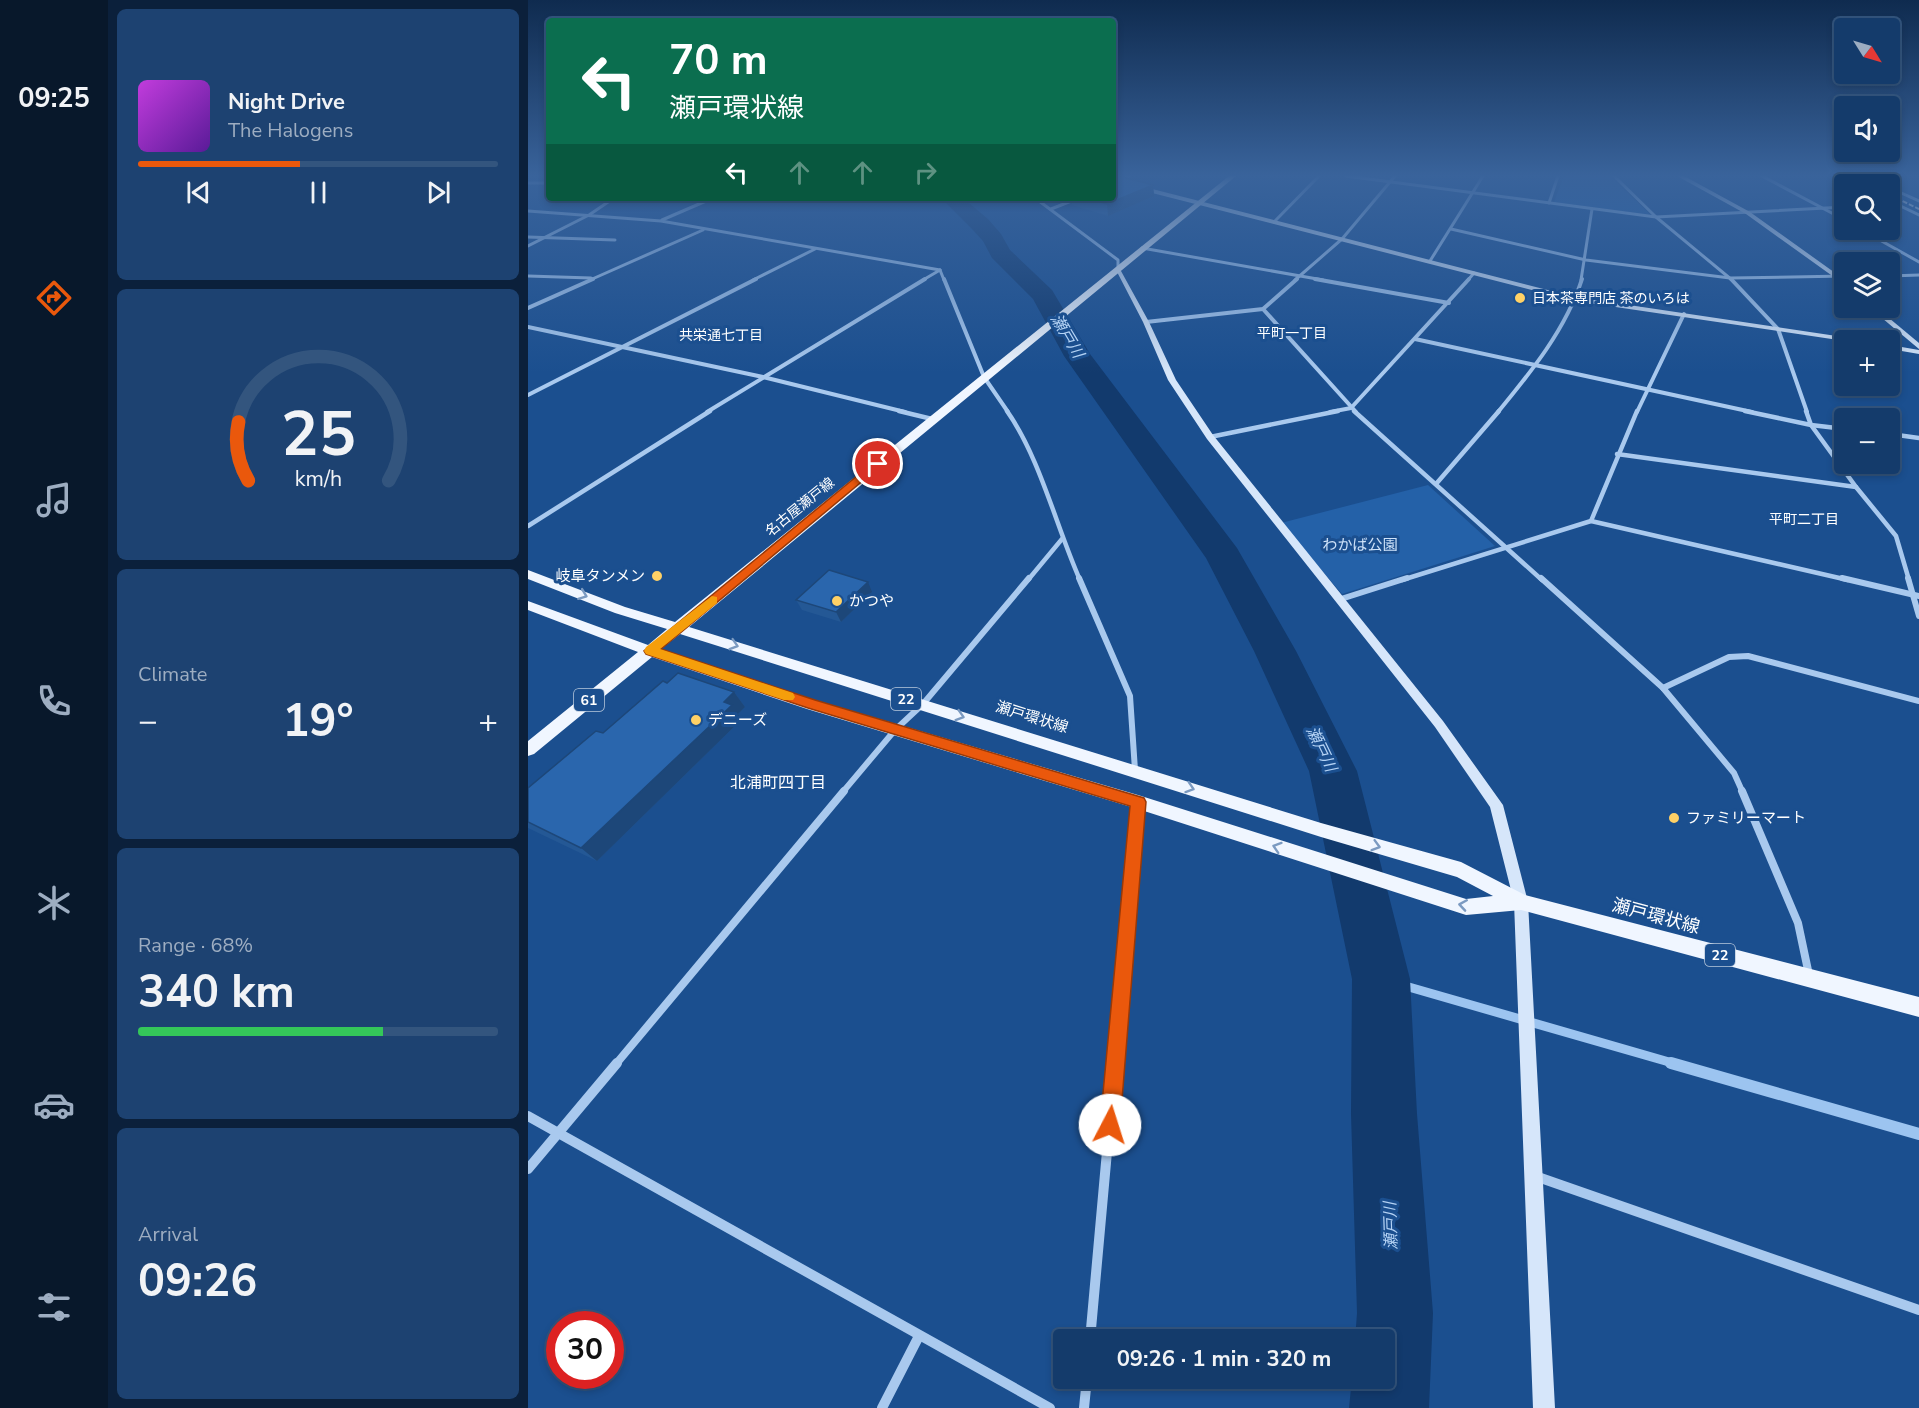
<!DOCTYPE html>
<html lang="en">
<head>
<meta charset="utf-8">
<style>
	:root { --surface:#143b6b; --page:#1d4271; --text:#f1f3f6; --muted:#9dadc1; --line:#33557e; --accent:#ea580c }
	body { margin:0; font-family:"Nunito Sans","Noto Sans JP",sans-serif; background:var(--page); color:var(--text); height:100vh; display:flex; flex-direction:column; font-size:22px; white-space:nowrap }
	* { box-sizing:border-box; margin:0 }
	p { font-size:20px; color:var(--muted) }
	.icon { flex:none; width:33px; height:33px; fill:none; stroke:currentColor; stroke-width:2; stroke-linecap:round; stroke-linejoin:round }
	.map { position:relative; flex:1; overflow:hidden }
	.sheet { display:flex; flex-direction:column; gap:9px; padding:9px; background:#0b203b; width:420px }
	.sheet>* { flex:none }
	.top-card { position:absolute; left:18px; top:18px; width:570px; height:183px; border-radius:6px; box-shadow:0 3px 9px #0003,0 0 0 2px var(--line); background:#0b6e4f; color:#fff; overflow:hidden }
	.needle { width:39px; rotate:127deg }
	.fabs { position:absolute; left:1306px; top:18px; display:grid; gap:12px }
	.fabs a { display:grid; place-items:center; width:66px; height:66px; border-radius:6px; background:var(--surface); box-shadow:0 3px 9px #0003,0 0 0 2px var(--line); font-size:30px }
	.speed { position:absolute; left:18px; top:1311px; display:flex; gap:12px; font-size:30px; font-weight:700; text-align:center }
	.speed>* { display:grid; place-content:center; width:78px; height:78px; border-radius:50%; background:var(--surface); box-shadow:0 3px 9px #0003,0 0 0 2px var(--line); line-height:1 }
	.speed .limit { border:9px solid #d22; background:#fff; color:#111 }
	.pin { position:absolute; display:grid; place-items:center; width:51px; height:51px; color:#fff; margin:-26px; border:3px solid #fff; border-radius:50%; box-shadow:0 2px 6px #0007 }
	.me { position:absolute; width:66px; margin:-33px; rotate:5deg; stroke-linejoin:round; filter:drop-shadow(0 0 4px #0008) }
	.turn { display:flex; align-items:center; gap:21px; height:126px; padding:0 24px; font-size:27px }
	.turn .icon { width:78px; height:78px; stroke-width:2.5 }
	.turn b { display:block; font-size:42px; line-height:51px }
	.lanes { display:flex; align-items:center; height:57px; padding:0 24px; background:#0003; justify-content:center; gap:30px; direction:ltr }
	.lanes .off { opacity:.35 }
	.big { font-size:45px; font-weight:700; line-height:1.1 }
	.sheet .card { flex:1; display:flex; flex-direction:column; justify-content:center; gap:9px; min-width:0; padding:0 21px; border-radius:9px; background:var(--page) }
	.sheet .dial { align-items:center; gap:0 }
	.dial svg { height:156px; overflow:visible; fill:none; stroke:var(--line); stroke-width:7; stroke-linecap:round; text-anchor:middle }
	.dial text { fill:var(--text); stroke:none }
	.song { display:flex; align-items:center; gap:18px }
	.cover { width:72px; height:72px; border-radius:9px; background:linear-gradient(135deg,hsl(290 70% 55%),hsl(270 70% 35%)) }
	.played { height:6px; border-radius:3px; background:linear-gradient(90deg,var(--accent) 45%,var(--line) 45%) }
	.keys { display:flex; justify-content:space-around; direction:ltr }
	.heat { display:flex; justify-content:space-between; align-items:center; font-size:33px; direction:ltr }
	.charge { height:9px; border-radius:4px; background:linear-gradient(90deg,#34c759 68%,var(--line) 0) }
	.trip { position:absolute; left:525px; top:1329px; width:342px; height:60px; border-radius:6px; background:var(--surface); box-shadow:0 3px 9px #0003,0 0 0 2px var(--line); font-weight:700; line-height:60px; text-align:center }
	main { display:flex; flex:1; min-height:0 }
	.menu { display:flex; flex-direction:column; width:108px; justify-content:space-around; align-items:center; background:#08182b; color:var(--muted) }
	.menu .icon { width:42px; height:42px }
	.menu .active { color:var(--accent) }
	.menu b { font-size:27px; color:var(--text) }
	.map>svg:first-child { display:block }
</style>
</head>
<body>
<main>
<nav class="menu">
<b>09:25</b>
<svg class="icon active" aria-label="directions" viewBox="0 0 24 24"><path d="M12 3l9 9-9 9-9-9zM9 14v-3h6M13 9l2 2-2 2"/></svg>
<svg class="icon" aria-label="music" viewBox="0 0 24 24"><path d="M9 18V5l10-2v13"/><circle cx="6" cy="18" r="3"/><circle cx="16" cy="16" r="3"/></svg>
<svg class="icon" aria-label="phone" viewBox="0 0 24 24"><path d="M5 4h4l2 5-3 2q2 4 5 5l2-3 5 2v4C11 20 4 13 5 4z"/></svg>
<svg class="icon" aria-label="climate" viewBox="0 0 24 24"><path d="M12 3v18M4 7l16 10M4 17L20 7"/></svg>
<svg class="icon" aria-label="car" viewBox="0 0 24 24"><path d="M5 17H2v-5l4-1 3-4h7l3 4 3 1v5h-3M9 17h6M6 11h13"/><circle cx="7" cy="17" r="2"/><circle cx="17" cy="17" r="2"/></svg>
<svg class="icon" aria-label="filters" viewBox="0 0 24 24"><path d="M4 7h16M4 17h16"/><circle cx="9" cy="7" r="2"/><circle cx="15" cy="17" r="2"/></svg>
</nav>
<section class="sheet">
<div class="card">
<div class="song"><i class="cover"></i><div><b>Night Drive</b><p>The Halogens</p></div></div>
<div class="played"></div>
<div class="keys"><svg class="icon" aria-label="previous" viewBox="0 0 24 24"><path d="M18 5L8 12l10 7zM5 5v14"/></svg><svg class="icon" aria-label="pause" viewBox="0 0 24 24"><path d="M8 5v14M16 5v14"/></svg><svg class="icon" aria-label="next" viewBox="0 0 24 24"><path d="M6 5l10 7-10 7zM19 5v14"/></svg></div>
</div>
<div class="card dial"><svg viewBox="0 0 100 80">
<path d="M14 69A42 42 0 1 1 86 69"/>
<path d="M14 69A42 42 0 0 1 9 39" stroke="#ea580c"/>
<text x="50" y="56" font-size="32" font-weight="700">25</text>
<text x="50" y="72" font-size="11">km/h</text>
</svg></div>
<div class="card"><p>Climate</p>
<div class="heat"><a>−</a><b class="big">19°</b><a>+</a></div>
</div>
<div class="card"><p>Range · 68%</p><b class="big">340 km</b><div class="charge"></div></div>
<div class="card"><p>Arrival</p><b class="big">09:26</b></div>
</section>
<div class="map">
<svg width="1391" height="1408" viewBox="0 0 1391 1408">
	<rect width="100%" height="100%" fill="#1b4f8f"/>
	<g fill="#2461a8">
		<polygon points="1036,176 1082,176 1123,215 1026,202"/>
		<polygon points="900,485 967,546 814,594 753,523"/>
	</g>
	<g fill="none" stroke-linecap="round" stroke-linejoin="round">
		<polyline stroke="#9cc4f0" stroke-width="9" points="853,979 1148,1064"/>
		<polyline stroke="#9cc4f0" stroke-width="12" points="1143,1063 1391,1134"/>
		<polygon fill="#123a6d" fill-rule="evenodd" points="413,198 435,198 460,219 473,234 482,250 524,290 562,354 709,548 768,651 829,771 882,979 889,1114 905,1313 901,1408 821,1408 824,1378 856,1378 856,1340 827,1340 829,1313 823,1114 824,979 781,771 726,651 678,558 536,356 505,299 464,258 455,241 444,229"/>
		<g stroke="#a9c9ee" stroke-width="3">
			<polyline points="818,176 1128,217 1317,207"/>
			<polyline points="1086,176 1128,217 1204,280"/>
			<polyline points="1234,176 1317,220"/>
			<polyline points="1309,176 1327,184"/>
			<polyline points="1335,176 1354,184"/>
			<polyline points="0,183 21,183"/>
			<polyline points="585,185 601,176"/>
			<polyline points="1362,188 1391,201"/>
			<polyline points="507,198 590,260 590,271"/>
			<polyline points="1362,201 1391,215"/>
			<polyline points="1021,203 1030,176"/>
			<polyline points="523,209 551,198"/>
			<polyline points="0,211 133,221 412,270"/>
			<polyline points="134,220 185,198"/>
			<polyline points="746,222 791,176"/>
			<polyline points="923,229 1058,260 1202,278 1317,276"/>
			<polyline points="1334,230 1391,262"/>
			<polyline points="0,237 87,240"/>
			<polyline points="0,246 61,215 86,198"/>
			<polyline points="614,248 795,280"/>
			<polyline points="902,261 955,176"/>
			<polyline points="412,270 416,280"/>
			<polyline points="0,276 63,278"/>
			<polyline points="1362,276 1391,275"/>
			<polyline points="62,280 175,230"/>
			<polyline points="225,280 287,249"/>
			<polyline points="395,280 412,270"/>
			<polyline points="767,280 814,239 867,176"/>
			<polyline points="940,280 946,273"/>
			<polyline points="1053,280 1064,209"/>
		</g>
		<g stroke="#a9c9ee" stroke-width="4">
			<polyline points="416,279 456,377 480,412"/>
			<polyline points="787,279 921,303"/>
			<polyline points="1203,279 1250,329 1279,412"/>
			<polyline points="0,308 65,279"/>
			<polyline points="735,309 828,412"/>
			<polyline points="618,322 735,309 769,279"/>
			<polyline points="0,327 235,377 377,412"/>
			<polyline points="887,339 1224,412"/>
			<polyline points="0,395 228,279"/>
			<polyline points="179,412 397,279"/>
			<polyline points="802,412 823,408 941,279"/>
			<path d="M970,412C1003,372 1038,329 1054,279"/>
			<polyline points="1109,412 1156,314"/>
		</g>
		<g stroke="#a9c9ee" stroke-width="4.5">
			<polyline points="371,411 404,419"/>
			<path d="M479,411C512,458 528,526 552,580"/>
			<polyline points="826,411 1014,580"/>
			<polyline points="1217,411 1283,425 1317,429"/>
			<polyline points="1278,411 1283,425 1328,487 1368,536 1381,580"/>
			<polyline points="1362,434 1391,438"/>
			<polyline points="682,437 810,411"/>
			<polyline points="1089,454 1328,487"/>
			<polyline points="908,484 971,411"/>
			<polyline points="1063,521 1109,411"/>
			<polyline points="0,526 182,411"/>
			<polyline points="500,580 534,539"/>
			<polyline points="874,580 1063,521 1320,580"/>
		</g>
		<g stroke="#a9c9ee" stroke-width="6">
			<polyline points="551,578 602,696 607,770"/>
			<polyline points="1013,578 1135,688 1206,773 1215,793"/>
			<polyline points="1314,578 1391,596"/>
			<polyline points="1380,578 1391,616"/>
			<polyline points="813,599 879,578"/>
			<polyline points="1135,688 1201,657 1220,656 1391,701"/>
			<polyline points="314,793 367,730 395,704 501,578"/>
		</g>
		<g stroke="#a9c9ee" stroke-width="8">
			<polyline points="1214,791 1270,923 1281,975"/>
			<polyline points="88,1064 316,791"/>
			<polyline points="587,1064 610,802"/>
		</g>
		<g stroke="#a9c9ee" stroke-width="10">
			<polyline points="0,1116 522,1408"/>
			<polyline points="0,1169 89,1063"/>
			<polyline points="1007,1176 1391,1310"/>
			<polyline points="562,1340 587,1063"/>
			<polyline points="354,1408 391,1336"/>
			<polyline points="556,1408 559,1378"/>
		</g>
		<g fill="#d6e6fa" fill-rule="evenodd">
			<polygon points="1149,176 1156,176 1222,212 1317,280 1317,285 1218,214"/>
			<polygon points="585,179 1047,297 1322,338 1326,340 1317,341 1047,301 585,183"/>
			<polygon points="588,270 593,271 621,322 648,380 685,435 915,721 975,805 1000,902 1027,1408 1005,1408 986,902 962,807 907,727 679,439 640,380 615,322"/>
			<polygon points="1342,308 1349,308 1391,343 1391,349"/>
			<polygon points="1362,345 1391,350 1391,354 1362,349"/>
		</g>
		<path fill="#f0f6ff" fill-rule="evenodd" d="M701,176H708L161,627L793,823L933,862L997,895L1391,997V1017L993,910L938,915L610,809L279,709L124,657L6,754L0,756V741L110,652L0,610V601L120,645L139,629L87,613L0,579V570L97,607L147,622ZM152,634L793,837L929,877L965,896L938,899L610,795L286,700L133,649Z"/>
		<g stroke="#fff" stroke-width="2" stroke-dasharray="5 2" stroke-linecap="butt">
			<polyline points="1325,176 1344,184"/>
			<polyline points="1362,195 1391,209"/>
		</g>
	</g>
	<g fill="#245895">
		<polygon points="625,185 626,196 580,216 544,205 543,198 585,198"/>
		<polygon points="344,592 313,622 274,610 268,600"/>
		<polygon points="206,692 217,707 210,714 214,719 69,861 0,828 0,788 75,733"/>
	</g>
	<g fill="#1d4779">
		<polygon points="625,185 626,196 580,216 579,204"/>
		<polygon points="340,582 344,592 313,622 308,612"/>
		<polygon points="206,692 217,707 210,714 214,719 69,861 53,848"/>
	</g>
	<g fill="#2a66ad" stroke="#1d4779" stroke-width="1.5">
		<polygon points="591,176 625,185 579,204 557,198 585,198 585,178"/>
		<polygon points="301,570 340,582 308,612 268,600"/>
		<polygon points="150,673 206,692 196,702 204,705 53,848 0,822 0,788 68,731 75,733 135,681 139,683"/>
	</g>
	<defs><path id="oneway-chevron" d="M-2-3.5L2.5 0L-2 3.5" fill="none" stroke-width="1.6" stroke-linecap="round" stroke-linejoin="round" transform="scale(1.5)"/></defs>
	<g stroke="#7b9ac1">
		<use href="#oneway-chevron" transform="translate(55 595) rotate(21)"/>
		<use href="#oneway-chevron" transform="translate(206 645) rotate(17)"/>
		<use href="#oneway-chevron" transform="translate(432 716) rotate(17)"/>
		<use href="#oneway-chevron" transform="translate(662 788) rotate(18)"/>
		<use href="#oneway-chevron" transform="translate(848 846) rotate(16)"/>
		<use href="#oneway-chevron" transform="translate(749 847) rotate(-162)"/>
		<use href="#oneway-chevron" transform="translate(935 905) rotate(-171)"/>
	</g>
	<linearGradient id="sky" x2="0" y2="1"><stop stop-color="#0f2b4f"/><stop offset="0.47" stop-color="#39639b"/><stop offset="1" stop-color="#39639b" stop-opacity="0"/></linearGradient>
	<rect width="1391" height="373" fill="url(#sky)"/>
	<polygon fill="#ea580c" stroke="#983908" stroke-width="1.5" points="346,462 355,464 133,649 287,700 616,798 618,802 592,1125 589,1132 582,1135 575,1132 572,1125 602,806 280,708 118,654 116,651"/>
	<polygon fill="#f59e0b" points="184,596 189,597 189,603 132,649 265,693 267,697 265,700 256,700 118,654 116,651 118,647"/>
	<g fill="#ffd166" stroke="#1b4f8f" stroke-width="2">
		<circle cx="992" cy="298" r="6"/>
		<circle cx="129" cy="576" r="6"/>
		<circle cx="309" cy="601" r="6"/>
		<circle cx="168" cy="720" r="6"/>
		<circle cx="1146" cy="818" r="6"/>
	</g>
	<g text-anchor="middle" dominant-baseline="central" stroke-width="6" stroke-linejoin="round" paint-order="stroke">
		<g font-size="14" fill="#fff" stroke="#1b4f8f" text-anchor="start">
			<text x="1004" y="298">日本茶専門店 茶のいろは</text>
		</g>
		<g font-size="14" fill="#fff" stroke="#1b4f8f">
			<text x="764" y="333">平町一丁目</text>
			<text x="193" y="335">共栄通七丁目</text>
			<text x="1276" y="519">平町二丁目</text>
		</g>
		<g font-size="14" fill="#fff" stroke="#1b4f8f">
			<text transform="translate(272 507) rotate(-39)">名古屋瀬戸線</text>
		</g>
		<g fill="#1b4f8f" stroke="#bbcadd" stroke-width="1.5">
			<rect x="363" y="688" width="30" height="22" rx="4.5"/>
			<rect x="46" y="689" width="30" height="22" rx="4.5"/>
			<rect x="1177" y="944" width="30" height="22" rx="4.5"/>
		</g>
		<g font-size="14" font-weight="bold" fill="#fff">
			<text x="378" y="699">22</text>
			<text x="61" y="700">61</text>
			<text x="1192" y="955">22</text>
		</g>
		<g font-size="15" fill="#cfe3fa" stroke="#1b4f8f">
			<text x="832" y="545">わかば公園</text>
		</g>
		<g font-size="15" fill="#fff" stroke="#1b4f8f" text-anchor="start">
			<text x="117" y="576" text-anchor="end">岐阜タンメン</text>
			<text x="321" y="601">かつや</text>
			<text x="180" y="720">デニーズ</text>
			<text x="1158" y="818">ファミリーマート</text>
		</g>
		<g font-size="15" fill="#fff" stroke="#1b4f8f">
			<text transform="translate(504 717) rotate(17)">瀬戸環状線</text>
		</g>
		<g font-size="16" font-style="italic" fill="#b5d3f5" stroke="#1b4f8f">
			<text transform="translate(539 336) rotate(59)">瀬戸川</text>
			<text transform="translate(793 749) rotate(64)">瀬戸川</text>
			<text transform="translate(863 1226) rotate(-92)">瀬戸川</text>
		</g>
		<g font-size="16" fill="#fff" stroke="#1b4f8f">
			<text x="250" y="783">北浦町四丁目</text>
		</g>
		<g font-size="18" fill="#fff" stroke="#1b4f8f">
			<text transform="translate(1128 916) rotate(15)">瀬戸環状線</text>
		</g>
	</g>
</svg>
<div class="fabs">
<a><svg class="needle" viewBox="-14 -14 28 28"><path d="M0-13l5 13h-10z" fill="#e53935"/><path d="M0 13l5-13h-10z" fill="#9dadc1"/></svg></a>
<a><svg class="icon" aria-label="sound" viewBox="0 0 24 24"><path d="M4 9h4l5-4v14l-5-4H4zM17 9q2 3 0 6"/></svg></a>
<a><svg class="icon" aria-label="search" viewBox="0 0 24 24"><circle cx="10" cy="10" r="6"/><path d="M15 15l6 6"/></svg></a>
<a><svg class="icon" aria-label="layers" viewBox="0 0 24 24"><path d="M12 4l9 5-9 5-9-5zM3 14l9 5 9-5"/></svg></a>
<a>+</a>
<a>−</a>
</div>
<div class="speed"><div class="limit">30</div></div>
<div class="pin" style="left:350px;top:464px;background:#d93025"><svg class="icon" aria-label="arrive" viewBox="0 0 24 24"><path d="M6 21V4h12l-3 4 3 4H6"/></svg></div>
<svg class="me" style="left:582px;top:1125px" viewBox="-20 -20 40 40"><circle r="19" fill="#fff"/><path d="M0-13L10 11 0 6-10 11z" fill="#ea580c"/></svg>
<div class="trip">09:26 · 1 min · 320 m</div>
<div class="top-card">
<div class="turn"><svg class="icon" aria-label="left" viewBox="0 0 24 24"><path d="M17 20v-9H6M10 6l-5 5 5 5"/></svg><div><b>70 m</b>瀬戸環状線</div></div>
<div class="lanes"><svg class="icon" aria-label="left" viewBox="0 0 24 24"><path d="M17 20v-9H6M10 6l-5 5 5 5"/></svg><svg class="icon off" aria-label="ahead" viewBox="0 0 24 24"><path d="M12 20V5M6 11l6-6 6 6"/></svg><svg class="icon off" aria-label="ahead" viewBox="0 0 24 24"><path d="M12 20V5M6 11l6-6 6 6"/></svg><svg class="icon off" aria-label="right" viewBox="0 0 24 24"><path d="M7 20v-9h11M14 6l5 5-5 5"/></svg></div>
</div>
</div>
</main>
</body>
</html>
